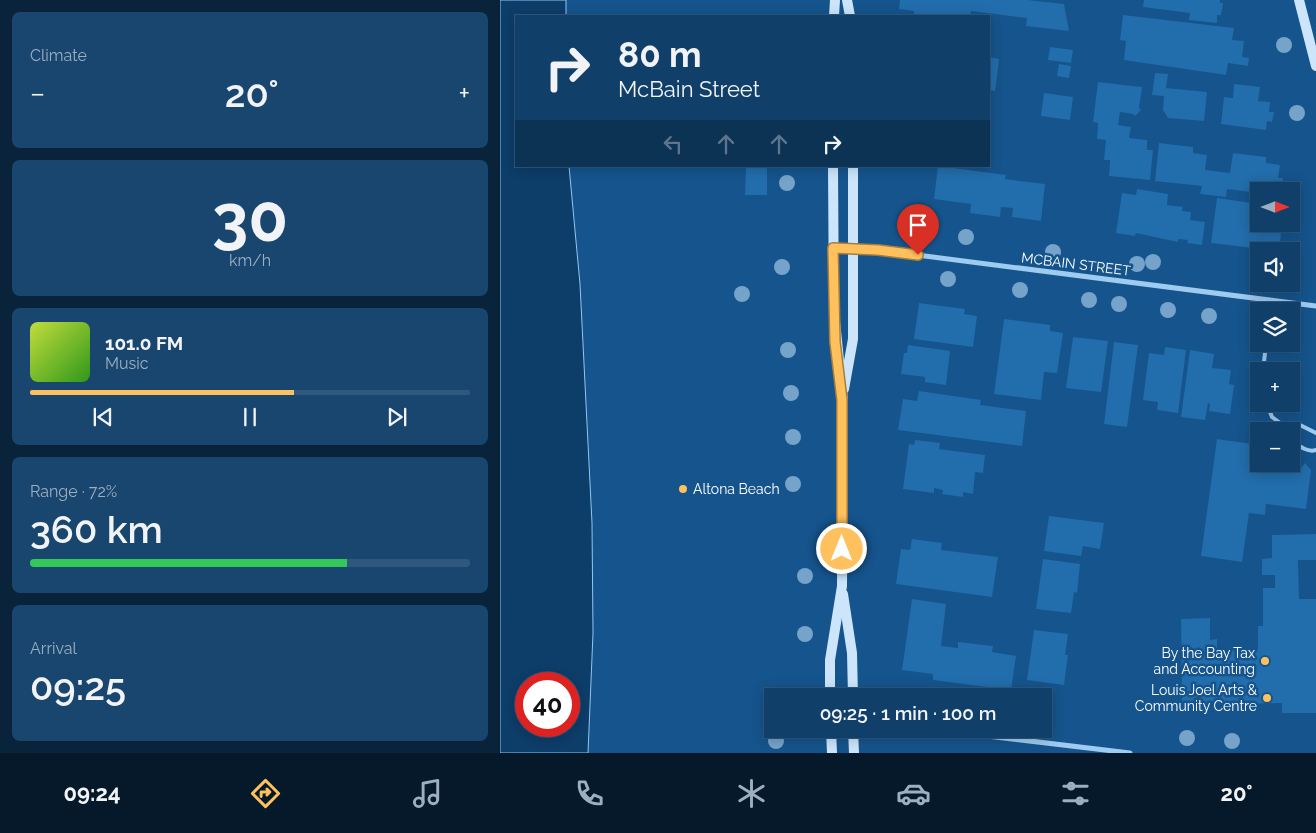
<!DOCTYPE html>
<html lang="en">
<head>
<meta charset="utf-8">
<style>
	:root { --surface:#103f69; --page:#19466f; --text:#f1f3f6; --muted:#9cafc0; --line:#30587d; --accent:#ffc15d }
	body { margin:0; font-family:Raleway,sans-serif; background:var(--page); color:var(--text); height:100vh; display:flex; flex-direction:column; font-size:19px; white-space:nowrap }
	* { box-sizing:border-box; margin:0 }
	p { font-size:16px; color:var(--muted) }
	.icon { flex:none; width:28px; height:28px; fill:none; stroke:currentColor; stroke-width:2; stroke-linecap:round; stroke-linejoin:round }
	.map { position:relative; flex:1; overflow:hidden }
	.details { display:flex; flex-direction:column; gap:12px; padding:12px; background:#09233a; width:500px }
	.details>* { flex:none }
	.guide { position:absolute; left:15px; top:15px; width:475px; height:152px; border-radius:0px; box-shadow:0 2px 12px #0003,0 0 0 1px var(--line); background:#103f69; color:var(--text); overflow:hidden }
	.needle { width:32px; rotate:90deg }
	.tools { position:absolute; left:750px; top:182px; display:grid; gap:10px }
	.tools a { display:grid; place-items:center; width:50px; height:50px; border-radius:0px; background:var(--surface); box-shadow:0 2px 12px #0003,0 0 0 1px var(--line); font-size:25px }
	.speed { position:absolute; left:15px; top:672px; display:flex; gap:10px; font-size:25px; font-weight:700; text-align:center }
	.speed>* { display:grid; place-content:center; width:65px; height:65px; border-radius:50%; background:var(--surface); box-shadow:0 2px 12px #0003,0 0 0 1px var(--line); line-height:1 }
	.speed .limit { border:8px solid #d22; background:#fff; color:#111 }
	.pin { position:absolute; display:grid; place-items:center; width:42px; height:42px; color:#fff; margin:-51px -21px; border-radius:50% 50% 50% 0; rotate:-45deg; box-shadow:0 0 5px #0007 }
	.pin .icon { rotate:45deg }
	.me { position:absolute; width:55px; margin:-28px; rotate:0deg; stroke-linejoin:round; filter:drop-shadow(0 0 4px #0008) }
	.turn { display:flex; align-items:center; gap:18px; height:105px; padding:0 20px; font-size:22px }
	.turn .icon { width:65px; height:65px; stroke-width:2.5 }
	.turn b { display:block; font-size:35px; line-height:42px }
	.lanes { display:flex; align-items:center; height:48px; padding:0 20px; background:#0003; justify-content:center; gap:25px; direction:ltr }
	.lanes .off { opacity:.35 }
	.big { font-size:38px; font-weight:600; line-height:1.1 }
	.details .widget { flex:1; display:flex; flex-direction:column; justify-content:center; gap:8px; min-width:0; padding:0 18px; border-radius:8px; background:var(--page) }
	.details .dial { align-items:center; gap:0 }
	.dial b { font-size:65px; line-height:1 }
	.song { display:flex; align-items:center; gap:15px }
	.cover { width:60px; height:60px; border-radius:8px; background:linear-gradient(135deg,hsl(70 70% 55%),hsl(110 70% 35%)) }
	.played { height:5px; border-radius:2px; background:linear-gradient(90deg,var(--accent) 60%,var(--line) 60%) }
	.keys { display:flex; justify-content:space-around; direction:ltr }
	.heat { display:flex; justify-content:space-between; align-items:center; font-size:28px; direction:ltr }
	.charge { height:8px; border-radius:4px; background:linear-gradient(90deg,#34c759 72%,var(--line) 0) }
	.trip { position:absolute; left:264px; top:688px; width:288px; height:50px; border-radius:0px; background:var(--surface); box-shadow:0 2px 12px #0003,0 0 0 1px var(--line); font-weight:600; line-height:50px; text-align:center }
	.dock { display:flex; height:80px; justify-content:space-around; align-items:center; background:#06192a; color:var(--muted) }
	.dock .icon { width:35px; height:35px }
	.dock .active { color:var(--accent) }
	.dock b { font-size:22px; color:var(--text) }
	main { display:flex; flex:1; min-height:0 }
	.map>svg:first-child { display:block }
</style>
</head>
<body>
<main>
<section class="details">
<div class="widget"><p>Climate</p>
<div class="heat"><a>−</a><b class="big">20°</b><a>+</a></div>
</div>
<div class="widget dial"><b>30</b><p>km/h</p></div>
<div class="widget">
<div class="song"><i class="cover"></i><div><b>101.0 FM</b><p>Music</p></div></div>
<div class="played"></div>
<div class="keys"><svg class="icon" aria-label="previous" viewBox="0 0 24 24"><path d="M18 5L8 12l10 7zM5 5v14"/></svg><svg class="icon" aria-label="pause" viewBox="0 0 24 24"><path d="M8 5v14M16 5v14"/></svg><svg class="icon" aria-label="next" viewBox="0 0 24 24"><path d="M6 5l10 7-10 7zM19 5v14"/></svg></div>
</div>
<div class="widget"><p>Range · 72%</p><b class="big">360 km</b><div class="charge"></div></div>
<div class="widget"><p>Arrival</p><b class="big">09:25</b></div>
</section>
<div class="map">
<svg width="816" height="753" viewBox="0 0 816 753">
	<rect width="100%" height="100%" fill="#15548c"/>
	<path fill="#0d3d69" stroke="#90c7f3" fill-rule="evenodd" d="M0,0H66V16H16V166H69L80,284L92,523L93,633L88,753H0ZM26,684H69V726H26Z"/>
	<g fill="#226dab">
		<polygon points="400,0 528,0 564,4 569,31 526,26 527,18 471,11 470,16 414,16 414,11 399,9"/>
		<polygon points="644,0 720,0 720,3 723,3 721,15 717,15 717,23 689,20 690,13 643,7"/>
		<polygon points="623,15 734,28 732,40 744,41 742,57 749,58 748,66 728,63 726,75 624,60 626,41 620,40"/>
		<polygon points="550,47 573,50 571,63 548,60"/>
		<polygon points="489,57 499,59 495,91 489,90"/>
		<polygon points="559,64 571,66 569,78 557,76"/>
		<polygon points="655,73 668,74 666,88 707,92 704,121 668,118 663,110 664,96 652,95"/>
		<polygon points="598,82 642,87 639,108 641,110 635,116 633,114 620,112 618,125 631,127 629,138 647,140 647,150 653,150 650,180 609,176 610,160 604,160 606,140 597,139 598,123 593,122"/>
		<polygon points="734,84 760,87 758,101 770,102 769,112 774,112 772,122 767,121 766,130 721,124 724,97 733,98"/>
		<polygon points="544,93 573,97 570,120 541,116"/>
		<polygon points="659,143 693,147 693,153 707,155 705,170 730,173 733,153 766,157 766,163 780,165 778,178 783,178 782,191 759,191 759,193 727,189 726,197 700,194 702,186 655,181"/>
		<polygon points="246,166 267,166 267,195 245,195"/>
		<polygon points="438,166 506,175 505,179 545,184 541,221 512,217 513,208 501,207 500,217 470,213 471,204 434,199"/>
		<polygon points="637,189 668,194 667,205 683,207 682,211 691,212 690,220 705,222 702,245 687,243 688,240 678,239 678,242 636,233 635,236 616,233 622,193 636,195"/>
		<polygon points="717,198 759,204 759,224 782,224 779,251 711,243"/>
		<polygon points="419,303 465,309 464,314 477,316 473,347 414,339"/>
		<polygon points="504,319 550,325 550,331 563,333 557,373 544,372 541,400 494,394"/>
		<polygon points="573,337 608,341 601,392 566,388"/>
		<polygon points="614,342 638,345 627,427 604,424"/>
		<polygon points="408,345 450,351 446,385 425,382 425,377 401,374 404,353 407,353"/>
		<polygon points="665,347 686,350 678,413 657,410 658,402 643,400 649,353 664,355"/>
		<polygon points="690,350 714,354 712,368 731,370 729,384 734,385 730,414 709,411 710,404 708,403 705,420 681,417"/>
		<polygon points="419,391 481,400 480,405 526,411 522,446 398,430 403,399 417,401"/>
		<polygon points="717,439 759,445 759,464 786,464 785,471 797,473 805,463 811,470 806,509 766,504 765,515 749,513 742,562 701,556"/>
		<polygon points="415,440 440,443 439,449 485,455 483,473 475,472 473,494 463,492 463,497 442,494 443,490 434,488 434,493 403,489 409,444 414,445"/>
		<polygon points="549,516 604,523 600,549 583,546 581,556 544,551"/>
		<polygon points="816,534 816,560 798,560 799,599 816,599 816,713 782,713 782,703 682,705 681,619 710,618 710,640 717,639 717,650 758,649 758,626 763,626 763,588 775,588 775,575 762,575 762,559 772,558 772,535"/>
		<polygon points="412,539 442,543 441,550 498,557 492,597 396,584 401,549 410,550"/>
		<polygon points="543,559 580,564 577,593 574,592 571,613 536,609"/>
		<polygon points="412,599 446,604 441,646 458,648 458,642 493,646 492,652 516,656 511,690 433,680 433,674 402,670"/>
		<polygon points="534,630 568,634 565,655 568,655 564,685 527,680"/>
	</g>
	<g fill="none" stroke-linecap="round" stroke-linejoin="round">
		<g stroke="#9ecbf0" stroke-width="4">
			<polyline points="769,311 771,300"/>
			<polyline points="763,371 766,344"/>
			<polyline points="767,404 772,417 787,428 788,431"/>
			<polyline points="787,428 800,425 816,433"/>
			<path d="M791,440C798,445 807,453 816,450"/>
		</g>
		<g stroke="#9ecbf0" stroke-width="5">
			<polyline points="333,248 378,250 816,306"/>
			<polyline points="429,729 630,753"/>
		</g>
		<g stroke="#cce5fb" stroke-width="10">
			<polyline points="347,0 350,16"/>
			<polyline points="799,0 816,66"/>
			<polyline points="334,16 335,0"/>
			<polyline points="344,389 353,339 353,166"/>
			<polyline points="343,594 352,653 353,696"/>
			<polyline points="330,696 330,660 342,586 343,400 334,311 333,166"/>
			<polyline points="331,729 332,753"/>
			<polyline points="353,729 354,753"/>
		</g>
	</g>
	<g fill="#75a3c9">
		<circle cx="784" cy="45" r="8"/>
		<circle cx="797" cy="113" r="8"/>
		<circle cx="287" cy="183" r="8"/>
		<circle cx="425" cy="235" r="8"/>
		<circle cx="466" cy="237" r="8"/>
		<circle cx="553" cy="252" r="8"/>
		<circle cx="653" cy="262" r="8"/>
		<circle cx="637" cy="264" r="8"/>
		<circle cx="282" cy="267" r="8"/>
		<circle cx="448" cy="279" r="8"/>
		<circle cx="520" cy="290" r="8"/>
		<circle cx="242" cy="294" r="8"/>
		<circle cx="589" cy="300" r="8"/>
		<circle cx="619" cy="304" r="8"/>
		<circle cx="668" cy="310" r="8"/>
		<circle cx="709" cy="316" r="8"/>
		<circle cx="288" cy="350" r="8"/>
		<circle cx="291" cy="393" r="8"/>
		<circle cx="293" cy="437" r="8"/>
		<circle cx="293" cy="484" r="8"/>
		<circle cx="305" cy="576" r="8"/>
		<circle cx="305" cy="634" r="8"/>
		<circle cx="687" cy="738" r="8"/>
		<circle cx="276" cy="741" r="8"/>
		<circle cx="732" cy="741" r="8"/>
	</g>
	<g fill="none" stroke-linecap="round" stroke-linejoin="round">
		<g stroke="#a67d3c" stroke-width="12">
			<polyline id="route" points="342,549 342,400 335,342 333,248 378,250 418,255"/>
		</g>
		<use href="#route" stroke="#ffc15d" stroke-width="9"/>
	</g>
	<g fill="#ffc15d" stroke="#15548c" stroke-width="2">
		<circle cx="183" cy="489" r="5"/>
		<circle cx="765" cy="661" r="5"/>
		<circle cx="767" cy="698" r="5"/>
	</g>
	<g text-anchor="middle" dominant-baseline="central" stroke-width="5" stroke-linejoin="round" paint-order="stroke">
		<g font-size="14" fill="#fff" stroke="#15548c">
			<text transform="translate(576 264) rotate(7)">MCBAIN STREET</text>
		</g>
		<g font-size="14" fill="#fff" stroke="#15548c" text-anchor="end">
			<text x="193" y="489" text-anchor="start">Altona Beach</text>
			<text x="755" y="653">By the Bay Tax<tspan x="755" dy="16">and Accounting</tspan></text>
			<text x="757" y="690">Louis Joel Arts &amp;<tspan x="757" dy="16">Community Centre</tspan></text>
		</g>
	</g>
</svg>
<div class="tools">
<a><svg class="needle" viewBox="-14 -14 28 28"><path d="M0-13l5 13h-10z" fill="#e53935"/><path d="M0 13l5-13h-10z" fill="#9cafc0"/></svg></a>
<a><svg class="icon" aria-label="sound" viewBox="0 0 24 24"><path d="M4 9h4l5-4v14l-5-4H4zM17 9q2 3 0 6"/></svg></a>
<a><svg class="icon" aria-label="layers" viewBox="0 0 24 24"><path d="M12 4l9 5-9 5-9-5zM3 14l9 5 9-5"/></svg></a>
<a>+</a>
<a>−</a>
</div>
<div class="speed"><div class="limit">40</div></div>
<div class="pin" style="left:418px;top:255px;background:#d93025"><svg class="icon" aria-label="arrive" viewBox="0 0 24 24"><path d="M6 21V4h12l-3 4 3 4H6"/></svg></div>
<svg class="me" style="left:342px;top:549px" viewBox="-20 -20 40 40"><circle r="17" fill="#ffc15d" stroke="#fff" stroke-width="3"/><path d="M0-11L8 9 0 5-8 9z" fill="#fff"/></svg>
<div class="trip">09:25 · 1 min · 100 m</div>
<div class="guide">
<div class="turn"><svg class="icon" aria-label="right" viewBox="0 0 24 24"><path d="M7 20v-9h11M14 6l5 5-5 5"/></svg><div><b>80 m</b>McBain Street</div></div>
<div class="lanes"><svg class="icon off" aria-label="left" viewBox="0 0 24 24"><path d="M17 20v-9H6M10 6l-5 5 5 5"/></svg><svg class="icon off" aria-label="ahead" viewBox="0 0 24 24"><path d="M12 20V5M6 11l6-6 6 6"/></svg><svg class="icon off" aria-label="ahead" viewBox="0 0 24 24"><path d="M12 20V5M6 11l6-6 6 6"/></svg><svg class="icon" aria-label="right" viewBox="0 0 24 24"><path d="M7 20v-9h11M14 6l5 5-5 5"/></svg></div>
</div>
</div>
</main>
<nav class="dock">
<b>09:24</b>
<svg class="icon active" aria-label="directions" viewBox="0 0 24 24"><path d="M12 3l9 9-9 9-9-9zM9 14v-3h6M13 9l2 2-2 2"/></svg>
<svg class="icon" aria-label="music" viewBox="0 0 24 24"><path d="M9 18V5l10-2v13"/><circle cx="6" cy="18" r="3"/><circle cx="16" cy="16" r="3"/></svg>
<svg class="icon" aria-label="phone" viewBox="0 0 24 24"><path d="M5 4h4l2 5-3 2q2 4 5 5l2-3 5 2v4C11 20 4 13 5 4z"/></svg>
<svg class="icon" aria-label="climate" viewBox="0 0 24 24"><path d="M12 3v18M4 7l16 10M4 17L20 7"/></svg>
<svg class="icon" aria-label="car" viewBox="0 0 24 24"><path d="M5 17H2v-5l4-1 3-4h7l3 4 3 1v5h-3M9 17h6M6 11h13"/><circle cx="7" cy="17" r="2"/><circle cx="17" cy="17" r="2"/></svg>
<svg class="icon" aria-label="filters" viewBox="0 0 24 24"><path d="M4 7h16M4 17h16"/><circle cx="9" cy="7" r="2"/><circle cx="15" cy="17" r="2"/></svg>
<b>20°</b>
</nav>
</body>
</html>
